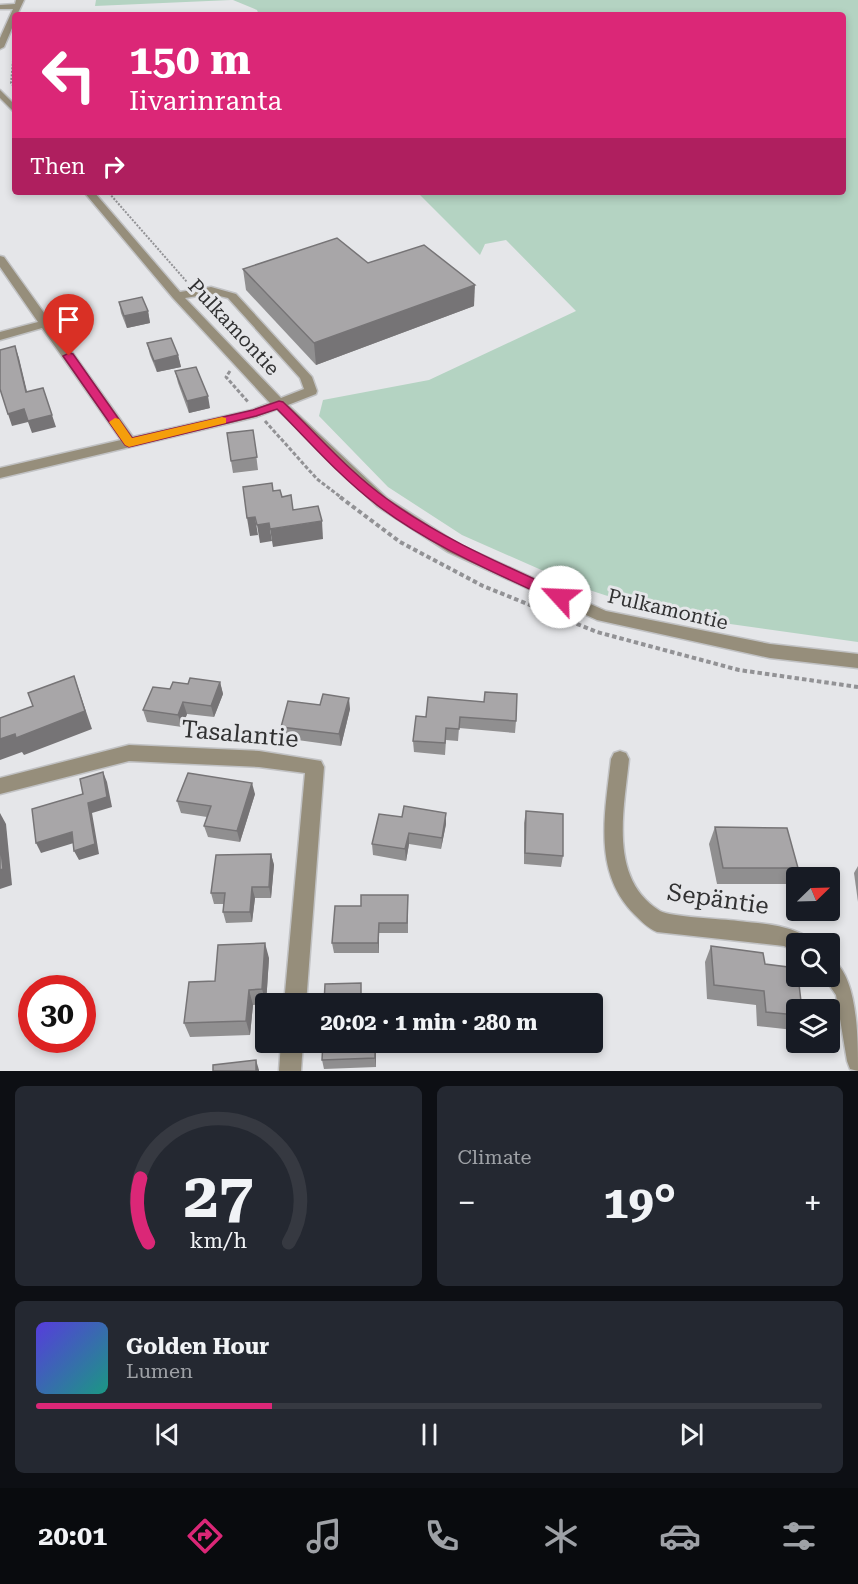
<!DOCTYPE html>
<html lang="en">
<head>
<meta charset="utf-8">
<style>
	:root { --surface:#171b24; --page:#242831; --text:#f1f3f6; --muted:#9ea1a6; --line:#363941; --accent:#db2777 }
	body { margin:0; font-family:"Roboto Serif",serif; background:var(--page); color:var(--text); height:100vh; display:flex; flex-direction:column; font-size:22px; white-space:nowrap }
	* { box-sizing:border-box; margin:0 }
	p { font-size:20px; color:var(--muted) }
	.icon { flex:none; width:33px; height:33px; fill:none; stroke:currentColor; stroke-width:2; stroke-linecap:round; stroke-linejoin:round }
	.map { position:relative; height:1071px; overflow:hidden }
	.drawer { display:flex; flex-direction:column; gap:15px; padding:15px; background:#0d0f14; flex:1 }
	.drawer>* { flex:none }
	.banner { position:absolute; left:12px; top:12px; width:834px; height:183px; border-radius:6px; box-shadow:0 3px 9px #0003; background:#db2777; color:#fff; overflow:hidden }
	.needle { width:39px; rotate:67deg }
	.tools { position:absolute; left:786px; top:867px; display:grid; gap:12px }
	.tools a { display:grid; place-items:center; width:54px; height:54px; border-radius:6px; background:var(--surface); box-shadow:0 3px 9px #0003; font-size:30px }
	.speed { position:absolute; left:18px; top:975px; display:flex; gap:12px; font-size:30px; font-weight:700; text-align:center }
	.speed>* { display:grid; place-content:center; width:78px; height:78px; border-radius:50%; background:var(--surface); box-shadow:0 3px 9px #0003; line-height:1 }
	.speed .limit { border:9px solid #d22; background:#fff; color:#111 }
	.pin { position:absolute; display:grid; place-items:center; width:51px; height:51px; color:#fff; margin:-62px -26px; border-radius:50% 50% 50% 0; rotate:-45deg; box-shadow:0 0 6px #0007 }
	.pin .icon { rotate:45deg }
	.me { position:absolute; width:66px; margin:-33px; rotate:295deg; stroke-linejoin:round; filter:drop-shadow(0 0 4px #0008) }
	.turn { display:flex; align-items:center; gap:21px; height:126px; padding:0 18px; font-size:27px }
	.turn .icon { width:78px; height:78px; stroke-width:2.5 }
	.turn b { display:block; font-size:42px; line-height:51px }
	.then { display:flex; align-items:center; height:57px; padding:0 18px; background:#0003; gap:12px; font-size:22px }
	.big { font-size:45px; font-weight:700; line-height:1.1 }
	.drawer .card { flex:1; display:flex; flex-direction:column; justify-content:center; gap:9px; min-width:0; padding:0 21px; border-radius:9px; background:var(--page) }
	.drawer .dial { align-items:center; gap:0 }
	.dial svg { height:156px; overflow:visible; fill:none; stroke:var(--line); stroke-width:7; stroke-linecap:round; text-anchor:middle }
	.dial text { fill:var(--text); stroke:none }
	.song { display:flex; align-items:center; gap:18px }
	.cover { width:72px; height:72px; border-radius:9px; background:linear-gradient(135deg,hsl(250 70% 55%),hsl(170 70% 35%)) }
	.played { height:6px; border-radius:3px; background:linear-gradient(90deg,var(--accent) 30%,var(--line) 30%) }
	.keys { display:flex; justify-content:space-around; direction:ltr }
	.heat { display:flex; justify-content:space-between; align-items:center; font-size:33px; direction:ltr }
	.drawer .tiles { flex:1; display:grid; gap:15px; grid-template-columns:1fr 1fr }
	.card:last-child { grid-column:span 2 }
	.trip { position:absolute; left:255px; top:993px; width:348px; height:60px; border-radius:6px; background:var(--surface); box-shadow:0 3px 9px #0003; font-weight:700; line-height:60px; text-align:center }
	.tabs { display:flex; height:96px; justify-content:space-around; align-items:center; background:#090b0e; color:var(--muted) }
	.tabs .icon { width:42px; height:42px }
	.tabs .current { color:var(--accent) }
	.tabs b { font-size:27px; color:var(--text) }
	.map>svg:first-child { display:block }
</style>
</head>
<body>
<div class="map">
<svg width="858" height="1071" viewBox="0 0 858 1071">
	<rect width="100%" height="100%" fill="#e5e6e9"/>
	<g fill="#b4d3c2">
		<polygon points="96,0 231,0 95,6"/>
		<polygon points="233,0 858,0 858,642 666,615 580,587 462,535 388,487 319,416 323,400 429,380 576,311 506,240 485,244 480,255 417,192 843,192 843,15 259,15 257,10"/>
	</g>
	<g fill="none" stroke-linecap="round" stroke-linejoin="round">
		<g stroke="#c1c2c4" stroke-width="3">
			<g id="minor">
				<polygon points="16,0 24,0 17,15 15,15 15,21 4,47 0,49 0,38 13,9 0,9 0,5 15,4"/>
				<polygon points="0,90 15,105 15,113 0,98"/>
				<path d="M84,192H94L180,292L211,287L236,294L312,377L317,391L316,394L288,405L387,498L458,544L606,611L770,644L858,654V668L770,658L597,620L448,552L377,506L277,409L256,417L0,478V468L121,440L42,328L0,340V332L38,322L0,267V256L4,257L133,437L252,410L270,403L173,298ZM211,294L228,298L300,378L304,389L281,398L185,298Z"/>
				<polygon points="129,745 259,751 321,761 324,767 306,1004 284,1004 305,773 259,767 129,761 0,794 0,778"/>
				<path d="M620,751L626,753L629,759C624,810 608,879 660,911C670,917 723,919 738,921C764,924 784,924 808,937L811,944H796V952L784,946L657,932C648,928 642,922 635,915C592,873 605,813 611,759L614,753Z"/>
				<path d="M830,958C858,974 858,1038 858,1071L850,1069L847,1061L836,995L823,976H830Z"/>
				<polygon points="281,1042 303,1042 301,1071 279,1071"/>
			</g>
		</g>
		<g stroke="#929295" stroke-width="2" stroke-dasharray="2 1.5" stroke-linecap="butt">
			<polyline points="14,50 11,83 15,88"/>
			<polyline points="109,193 187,282"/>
		</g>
		<g stroke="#929295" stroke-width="3" stroke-dasharray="4 2" stroke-linecap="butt">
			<polyline points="230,371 226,377 248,402"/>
			<polyline points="265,421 317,479 342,498"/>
		</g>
		<polyline stroke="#929295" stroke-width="4" stroke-dasharray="4.5 3" stroke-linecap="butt" points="340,497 400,542 483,586 597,632 739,670 858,687"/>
		<use href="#minor" fill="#968e7b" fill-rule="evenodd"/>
	</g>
	<g fill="#908f90">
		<polygon points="368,263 474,306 316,365 246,290 243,269"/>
		<polygon points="119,302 148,311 150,323 127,328 121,313"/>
		<polygon points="147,343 178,355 181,367 157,372 150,355"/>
		<polygon points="175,371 210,408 189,413 178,383"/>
		<polygon points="253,430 258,470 233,473 231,461"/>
		<polygon points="220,682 223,694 214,717 187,714 182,727 147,722 143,710 170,689 188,684"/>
		<polygon points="428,697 516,721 515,733 459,728 458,741 446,740 445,755 414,752 413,741 426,717"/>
		<polygon points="350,709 341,746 283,738 281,727"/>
		<polygon points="255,794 240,842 208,837 204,826 207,817 181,813 177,801"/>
		<polygon points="526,811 563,856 561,867 524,864 524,823"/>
		<polygon points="379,814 446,824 441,849 409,844 406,861 373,855 372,844"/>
		<polygon points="715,827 798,868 790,884 717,884 709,844"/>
		<polygon points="271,854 274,865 271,898 255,898 252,922 226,923 223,912 224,904 214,904 211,893"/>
		<polygon points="858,866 858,902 854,873"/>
		<polygon points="408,895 408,933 379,933 379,953 334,953 332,943 361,906"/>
		<polygon points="711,946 765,964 796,1010 796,1026 794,1030 757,1026 756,1005 707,999 705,962"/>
		<polygon points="269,958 266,1004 253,1005 250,1035 190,1037 184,1023 215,981"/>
		<polygon points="323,1042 376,1042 376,1067 324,1069 322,1060"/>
	</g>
	<g fill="#767476">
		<polygon points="475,285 474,306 316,365 314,343"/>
		<polygon points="148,311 150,323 127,328 124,316"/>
		<polygon points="15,346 19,358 30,404 26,392"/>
		<polygon points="178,355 181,367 157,372 154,361"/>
		<polygon points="208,396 210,408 189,413 187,401"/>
		<polygon points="24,409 52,415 56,427 32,433 28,422 12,426 8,414"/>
		<polygon points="255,517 258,535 250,536 247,518"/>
		<polygon points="322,521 323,539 273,547 270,529"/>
		<polygon points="269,523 272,541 260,543 257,525"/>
		<polygon points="74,676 92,729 24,755 22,752 0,760 0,739"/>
		<polygon points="220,682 223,694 214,717 211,706"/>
		<polygon points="349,698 350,709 341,746 339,734"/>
		<polygon points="183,702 187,714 182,727 178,715"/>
		<polygon points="103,772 107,782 112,807 92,813 99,854 79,860 74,851 88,803"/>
		<polygon points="252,783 255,794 240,842 237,831"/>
		<polygon points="0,813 6,824 12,885 0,889"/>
		<polygon points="446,813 446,824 441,849 442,838"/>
		<polygon points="72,832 77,842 41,853 36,843"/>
		<polygon points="409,833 409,844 406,861 405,849"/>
		<polygon points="271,854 274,865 271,898 269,887"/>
		<polygon points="252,887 255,898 252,922 250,912"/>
		<polygon points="379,923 379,953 378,943"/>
		<polygon points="265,943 269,958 266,1004 262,989"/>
		<polygon points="249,990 253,1005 250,1035 246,1021"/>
		<polygon points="375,1042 376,1042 376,1067 375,1058"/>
		<polygon points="256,1060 259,1070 259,1071 256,1071"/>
	</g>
	<g fill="#a8a6a8" stroke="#767476" stroke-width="1.5">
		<polygon points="337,238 368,263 424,245 475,285 314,343 243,269"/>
		<polygon points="142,297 148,311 124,316 119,302"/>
		<polygon points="171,338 178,355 154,361 147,343"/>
		<polygon points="15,346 26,392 43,388 52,415 28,421 24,409 8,414 0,389 0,350"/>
		<polygon points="196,367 208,396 187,401 175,371"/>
		<polygon points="253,430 257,457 231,461 227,433"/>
		<polygon points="272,483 273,491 280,490 282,497 291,495 293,510 318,506 322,521 270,529 269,523 257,525 255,517 247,518 243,487"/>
		<polygon points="74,676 85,711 16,738 15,734 0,739 0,718 33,706 28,693"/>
		<polygon points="190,678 220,682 211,706 183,702 178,715 143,710 153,687 170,689 173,682 188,684"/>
		<polygon points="485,692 517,694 516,721 460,717 459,729 446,728 445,743 413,741 416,716 426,717 428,697 484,702"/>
		<polygon points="323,694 349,698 339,734 281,727 288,701 320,705"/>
		<polygon points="103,772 107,797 88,803 95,844 74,851 72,832 36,843 32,809 83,794 80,779"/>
		<polygon points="188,773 252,783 237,831 204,826 211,806 177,801"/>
		<polygon points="404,806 446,813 442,838 409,833 405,849 372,844 379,814 402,817"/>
		<polygon points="526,811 563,814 563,856 525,853"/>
		<polygon points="715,827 787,828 798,868 723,868"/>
		<polygon points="0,841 3,869 0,870"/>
		<polygon points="271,854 269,887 252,887 250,912 223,912 225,893 211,893 216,855"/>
		<polygon points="361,895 408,895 407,923 379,923 378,943 332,943 335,906 361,906"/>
		<polygon points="265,943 262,989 249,990 246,1021 184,1023 189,982 215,981 218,945"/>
		<polygon points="711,946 763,953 765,964 796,968 796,976 798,976 802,1010 796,1010 796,1015 766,1012 764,991 714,985"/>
		<polygon points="361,983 361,1004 324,1004 325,984"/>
		<polygon points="323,1042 375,1042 375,1058 322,1060"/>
		<polygon points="256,1060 256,1071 213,1071 213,1065"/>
	</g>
	<path fill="#db2777" stroke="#8e194d" stroke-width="1.5" d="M69,353L73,354L132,438L253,410L279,401L283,402C317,434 349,472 387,499C442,539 504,565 565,593L567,597L560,602L555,601C494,572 431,546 377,505C340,477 309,441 277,409L256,416L129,447L125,445L63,356Z"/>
	<polygon fill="#f59e0b" points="222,417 226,418 226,423 129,447 125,445 109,422 115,418 119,419 132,438"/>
	<g text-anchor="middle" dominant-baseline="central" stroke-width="6" stroke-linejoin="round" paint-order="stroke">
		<g font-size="20" fill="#313132" stroke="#e5e6e9">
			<text transform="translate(234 327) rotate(47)">Pulkamontie</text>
			<text transform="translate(668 609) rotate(13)">Pulkamontie</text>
		</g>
		<g font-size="24" fill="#313132" stroke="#e5e6e9">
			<text transform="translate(240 734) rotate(5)">Tasalantie</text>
			<text transform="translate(718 899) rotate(8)">Sepäntie</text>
		</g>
	</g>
</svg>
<div class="tools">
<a><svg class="needle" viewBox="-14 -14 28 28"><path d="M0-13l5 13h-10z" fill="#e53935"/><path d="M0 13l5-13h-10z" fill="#9ea1a6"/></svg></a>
<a><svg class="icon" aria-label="search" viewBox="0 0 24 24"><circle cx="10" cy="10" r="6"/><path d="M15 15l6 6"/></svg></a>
<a><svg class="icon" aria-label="layers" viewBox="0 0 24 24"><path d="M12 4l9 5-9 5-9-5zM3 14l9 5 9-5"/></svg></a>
</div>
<div class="speed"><div class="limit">30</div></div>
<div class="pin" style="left:69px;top:356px;background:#d93025"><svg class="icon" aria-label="arrive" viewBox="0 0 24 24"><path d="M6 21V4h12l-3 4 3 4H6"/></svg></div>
<svg class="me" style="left:560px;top:597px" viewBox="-20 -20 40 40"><circle r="19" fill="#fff"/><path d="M0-13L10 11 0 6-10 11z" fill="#db2777"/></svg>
<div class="trip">20:02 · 1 min · 280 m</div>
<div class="banner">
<div class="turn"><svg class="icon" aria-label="left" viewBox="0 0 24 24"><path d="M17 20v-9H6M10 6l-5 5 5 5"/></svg><div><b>150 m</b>Iivarinranta</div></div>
<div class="then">Then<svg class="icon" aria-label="right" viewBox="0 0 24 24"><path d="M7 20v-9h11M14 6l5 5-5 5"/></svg></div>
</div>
</div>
<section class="drawer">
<div class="tiles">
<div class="card dial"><svg viewBox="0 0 100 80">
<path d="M14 69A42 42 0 1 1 86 69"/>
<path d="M14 69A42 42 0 0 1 10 36" stroke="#db2777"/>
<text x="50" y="56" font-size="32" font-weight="700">27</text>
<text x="50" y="72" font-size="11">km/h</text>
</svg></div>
<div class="card"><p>Climate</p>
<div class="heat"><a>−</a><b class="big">19°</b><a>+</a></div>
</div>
<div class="card">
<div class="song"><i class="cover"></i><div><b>Golden Hour</b><p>Lumen</p></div></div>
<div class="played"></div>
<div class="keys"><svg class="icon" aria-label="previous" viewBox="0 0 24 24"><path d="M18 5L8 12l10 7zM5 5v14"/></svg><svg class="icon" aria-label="pause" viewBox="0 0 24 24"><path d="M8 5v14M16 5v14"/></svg><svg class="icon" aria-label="next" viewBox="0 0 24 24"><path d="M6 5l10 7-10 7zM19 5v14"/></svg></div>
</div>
</div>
</section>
<nav class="tabs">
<b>20:01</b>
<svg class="icon current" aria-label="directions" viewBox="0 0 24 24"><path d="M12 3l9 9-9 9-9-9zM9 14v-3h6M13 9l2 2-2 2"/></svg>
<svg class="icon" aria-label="music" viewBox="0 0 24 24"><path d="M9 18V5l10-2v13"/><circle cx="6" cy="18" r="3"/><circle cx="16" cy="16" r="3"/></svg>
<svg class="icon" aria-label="phone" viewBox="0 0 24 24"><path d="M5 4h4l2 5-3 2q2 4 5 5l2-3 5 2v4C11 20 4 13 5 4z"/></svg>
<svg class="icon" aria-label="climate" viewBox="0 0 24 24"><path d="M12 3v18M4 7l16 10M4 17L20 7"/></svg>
<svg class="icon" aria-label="car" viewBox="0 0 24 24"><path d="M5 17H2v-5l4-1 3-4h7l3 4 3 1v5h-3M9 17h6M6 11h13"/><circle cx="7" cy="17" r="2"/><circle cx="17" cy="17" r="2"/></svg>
<svg class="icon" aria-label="filters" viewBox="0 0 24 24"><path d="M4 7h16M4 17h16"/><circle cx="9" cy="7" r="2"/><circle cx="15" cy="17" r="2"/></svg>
</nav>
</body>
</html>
